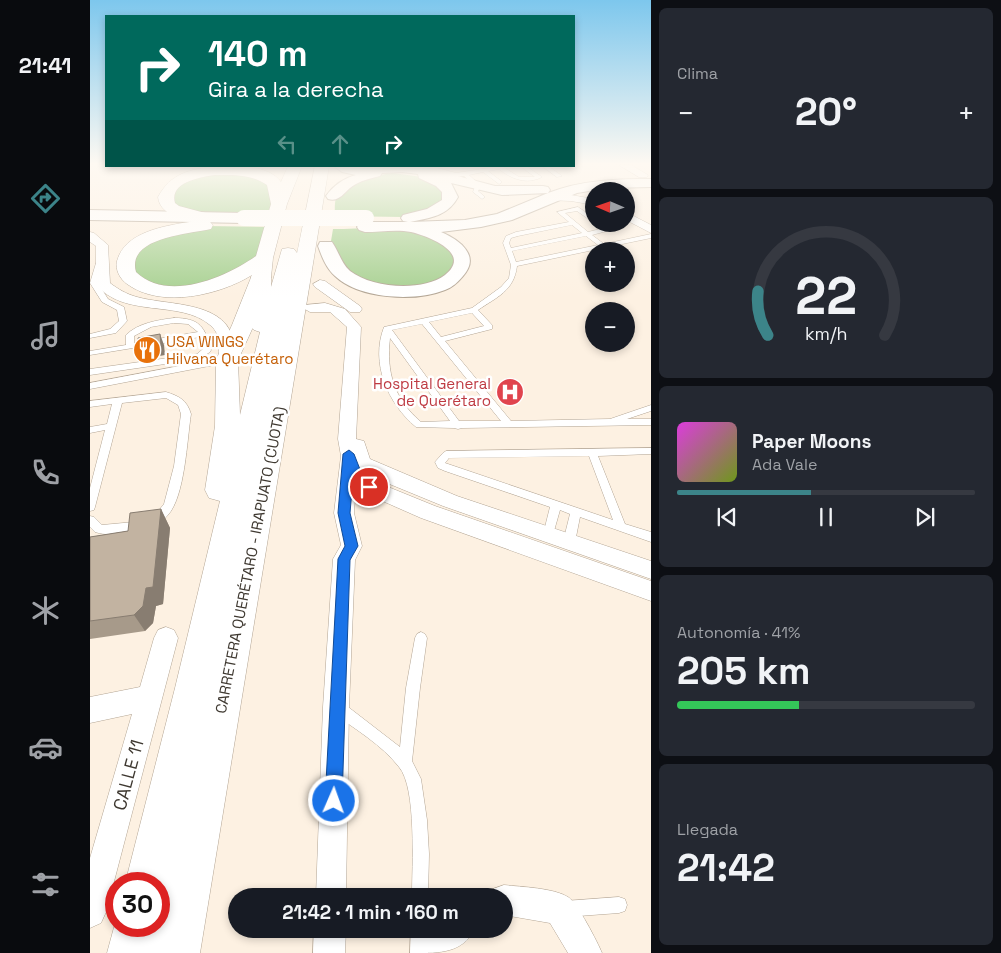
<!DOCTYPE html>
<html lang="es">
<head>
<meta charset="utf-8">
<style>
	:root { --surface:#171b24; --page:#242831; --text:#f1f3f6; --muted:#9ea1a6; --line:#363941; --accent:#3c8489 }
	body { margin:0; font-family:"Space Grotesk",sans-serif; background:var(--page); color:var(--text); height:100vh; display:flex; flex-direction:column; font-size:19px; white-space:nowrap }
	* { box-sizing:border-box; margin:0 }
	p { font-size:16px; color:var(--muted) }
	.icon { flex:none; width:28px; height:28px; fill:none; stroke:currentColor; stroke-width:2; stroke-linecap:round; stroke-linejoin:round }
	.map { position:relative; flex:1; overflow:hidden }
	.sheet { display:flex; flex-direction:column; gap:8px; padding:8px; background:#0d0f14; width:350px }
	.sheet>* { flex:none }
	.guide { position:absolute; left:15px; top:15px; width:470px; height:152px; border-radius:0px; box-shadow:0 2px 8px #0003; background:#00695c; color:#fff; overflow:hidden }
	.needle { width:32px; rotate:272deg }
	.buttons { position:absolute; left:495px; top:182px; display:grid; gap:10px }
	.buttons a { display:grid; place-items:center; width:50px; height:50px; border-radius:50%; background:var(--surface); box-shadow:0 2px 8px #0003; font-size:25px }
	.speed { position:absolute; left:15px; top:872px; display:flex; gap:10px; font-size:25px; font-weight:700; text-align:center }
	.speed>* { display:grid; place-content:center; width:65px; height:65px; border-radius:50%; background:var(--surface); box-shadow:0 2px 8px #0003; line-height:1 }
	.speed .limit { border:8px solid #d22; background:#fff; color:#111 }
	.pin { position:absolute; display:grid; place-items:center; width:42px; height:42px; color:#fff; margin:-21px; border:2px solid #fff; border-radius:50%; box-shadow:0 1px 5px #0007 }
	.me { position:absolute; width:55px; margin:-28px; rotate:2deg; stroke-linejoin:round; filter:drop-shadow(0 0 4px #0008) }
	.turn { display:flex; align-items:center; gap:18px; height:105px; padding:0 20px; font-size:22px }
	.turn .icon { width:65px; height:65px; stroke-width:2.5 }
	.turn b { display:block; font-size:35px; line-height:42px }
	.lanes { display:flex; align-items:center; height:48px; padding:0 20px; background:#0003; justify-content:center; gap:25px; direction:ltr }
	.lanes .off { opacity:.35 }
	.big { font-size:38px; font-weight:600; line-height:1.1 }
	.sheet .card { flex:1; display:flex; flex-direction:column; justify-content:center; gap:8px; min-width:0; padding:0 18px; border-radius:8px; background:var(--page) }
	.sheet .dial { align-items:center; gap:0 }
	.dial svg { height:130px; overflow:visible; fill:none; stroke:var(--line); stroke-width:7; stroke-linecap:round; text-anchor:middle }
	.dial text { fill:var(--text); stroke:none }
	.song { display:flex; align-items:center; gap:15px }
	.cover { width:60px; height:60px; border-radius:8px; background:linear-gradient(135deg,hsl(300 70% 55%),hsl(80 70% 35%)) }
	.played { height:5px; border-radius:2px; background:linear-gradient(90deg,var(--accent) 45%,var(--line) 45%) }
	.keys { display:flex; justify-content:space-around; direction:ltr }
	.heat { display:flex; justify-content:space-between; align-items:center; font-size:28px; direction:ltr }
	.charge { height:8px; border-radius:4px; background:linear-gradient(90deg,#34c759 41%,var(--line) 0) }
	.trip { position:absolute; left:138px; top:888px; width:285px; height:50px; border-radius:25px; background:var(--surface); box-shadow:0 2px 8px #0003; font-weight:600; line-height:50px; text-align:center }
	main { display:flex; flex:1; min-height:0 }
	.tab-bar { display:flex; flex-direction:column; width:90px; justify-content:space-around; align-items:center; background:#090b0e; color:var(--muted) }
	.tab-bar .icon { width:35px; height:35px }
	.tab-bar .current { color:var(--accent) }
	.tab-bar b { font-size:22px; color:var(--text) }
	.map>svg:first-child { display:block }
</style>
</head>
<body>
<main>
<nav class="tab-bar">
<b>21:41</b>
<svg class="icon current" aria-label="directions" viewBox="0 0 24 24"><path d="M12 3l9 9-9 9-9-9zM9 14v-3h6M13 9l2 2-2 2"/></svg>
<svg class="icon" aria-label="music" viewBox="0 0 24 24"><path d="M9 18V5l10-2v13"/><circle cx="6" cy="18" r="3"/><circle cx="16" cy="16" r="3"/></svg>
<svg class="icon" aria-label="phone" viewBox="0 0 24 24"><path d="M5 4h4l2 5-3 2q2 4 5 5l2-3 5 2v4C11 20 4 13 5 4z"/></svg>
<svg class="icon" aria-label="climate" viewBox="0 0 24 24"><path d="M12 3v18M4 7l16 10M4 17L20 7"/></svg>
<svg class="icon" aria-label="car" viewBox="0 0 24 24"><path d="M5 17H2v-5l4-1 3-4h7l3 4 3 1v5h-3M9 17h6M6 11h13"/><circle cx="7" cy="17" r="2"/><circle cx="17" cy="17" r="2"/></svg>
<svg class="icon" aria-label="filters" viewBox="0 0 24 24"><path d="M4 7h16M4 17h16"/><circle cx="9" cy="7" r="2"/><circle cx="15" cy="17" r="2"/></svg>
</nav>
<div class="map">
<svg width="561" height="953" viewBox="0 0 561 953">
	<rect width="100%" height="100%" fill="#fdf1e2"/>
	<g fill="#a6d090">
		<polygon points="138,171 180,180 183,217 112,216 85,208 81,193 95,179"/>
		<path d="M303,173L339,178L354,187L352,205L313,217L245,216C245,210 244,201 247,196C253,183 290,174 303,173Z"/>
		<polygon points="117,226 180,227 172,256 131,281 81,289 48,280 41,256 51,245"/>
		<path d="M243,229C279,229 324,222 356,244C361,248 364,258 367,264L357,276L331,286L299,288L258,273L240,247Z"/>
	</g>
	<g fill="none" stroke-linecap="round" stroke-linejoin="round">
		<g stroke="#b3a594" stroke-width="1">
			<g id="lane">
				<path d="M331,166H340L366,173L412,166L429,177H445L430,166H436L452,177C437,185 421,179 409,169L398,171L411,181V183L409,184L393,172L379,175L391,186L388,191L395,197L392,199L383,192L385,186L374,176L366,177Z"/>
				<polygon points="452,166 458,166 472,176 467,177"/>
				<path d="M488,207L504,218V223L487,211L475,213L498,232L510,229L505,224H511L517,229V231L502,235L514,244L561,234V238L427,266C424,291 407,297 388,310L402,325V329L355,341L421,421L520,419L561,405V411L537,419H561V425L372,428L368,429L364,428L326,427C298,404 280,363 294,327L382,308L411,287L419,278L421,265L413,243L416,236L426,232L479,222L467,212ZM482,225L492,233L421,248L419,243L421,238L428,236ZM496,236L508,245L426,262L422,251ZM382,313L394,326L351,337L339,322ZM332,324L411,421H369L302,330ZM300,338L360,421L331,422C304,399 296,372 300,338Z"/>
				<polygon points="9,261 12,263 8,283 18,299 34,307 37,321 26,333 0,338 0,334 20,329 29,321 27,310 12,302 0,283 6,263"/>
				<path d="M84,318C110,318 115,327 121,350L120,352L109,359L0,375V369L107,354L113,349L110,337L0,355V351L36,345V335C48,323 68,320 84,318ZM84,323L98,324L108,332L44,343V336L61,327Z"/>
				<polygon points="137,357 140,358 140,362 0,389 0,383"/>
				<path d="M76,392C89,396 97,400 101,414C97,440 95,496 78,515C70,525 55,529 44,531C32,534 17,536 5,532L0,527V516L4,517L12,525L44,522L66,514L74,504L84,466L91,414L88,405L76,398L32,403L5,507L4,510L0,511V488L15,430L0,433V427L17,424L22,404L0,407V401Z"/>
				<path d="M561,448V454L508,456L535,524L561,532V542L490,517L485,542L483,545L479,547L475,545L473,542L480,514L470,510L462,538L458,539L454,538L453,535L460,507L355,471L348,468L345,462L353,453L356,451ZM499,456L523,520L355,463L359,458Z"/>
				<path d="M331,632L335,634L337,638L330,688L322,761L331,779L337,820L339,854L338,896H322C322,867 327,788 309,767C292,745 265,729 243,713L241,708L243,703L248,701L253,703L310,747L316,688L325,638L327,634Z"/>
				<polygon points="529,897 535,899 537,905 535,911 529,913 475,917 469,915 467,909 469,903 475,901"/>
				<polygon points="321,929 337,929 338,953 320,953"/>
			</g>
		</g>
		<g stroke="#b3a594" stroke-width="1">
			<g id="street">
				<polygon points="529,165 541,165 558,175 557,177 549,177"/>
				<polygon points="461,195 481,195 504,199 504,205 481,201 457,200 456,198"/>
				<polygon points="536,212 561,225 561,233 536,220"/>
				<path d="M0,232L4,233L18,245L20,283C28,289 36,294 47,297C78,306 140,300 144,345C145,351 146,358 142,363H132C124,352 135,337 120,325C90,299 33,319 6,284V246L0,242Z"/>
				<polygon points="230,280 235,281 270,306 272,309 270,312 260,312 225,287 223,284"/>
				<polygon points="235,303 255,309 271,327 266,439 274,441 280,459 367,496 561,561 561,579 353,506 280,476 286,482 345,506 561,581 561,601 331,518 272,492 266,485 264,513 272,546 265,560 259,707 256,896 226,896 233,707 243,559 251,545 244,513 251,456 248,439 257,327 240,312 220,312 213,308 215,305"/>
				<polygon points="76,627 84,630 88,638 16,912 11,923 0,928 0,858 42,714 0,723 0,697 50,687 64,638 68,630"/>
				<path d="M414,885C432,887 464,888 478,897C487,902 508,943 512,953H478L460,923L414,915V896H400L403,889Z"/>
				<polygon points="224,929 256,929 255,953 223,953"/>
				<path d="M344,929H385C372,953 351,953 323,953L328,942Z"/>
			</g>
		</g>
		<g stroke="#b3a594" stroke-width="2">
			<g id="secondary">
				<path d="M244,166H330L405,186H453L458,187L460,190L458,193C491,180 526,179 561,179V187L517,188L487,193L422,220L391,227L351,232C370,240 391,256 373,276C368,282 363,287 355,290C325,302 269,299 245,276C236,268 232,257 228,246L230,242H242C249,252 251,263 260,271C282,288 332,292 355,275C383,253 338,236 321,232C307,229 289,232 275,232L269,230L267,227L269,224L275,222H318L313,221L311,218L313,215L337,209L352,200V192L346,186L329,178L328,174L312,172L292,173L290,176C282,178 273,180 266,184C255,189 251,203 238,199L236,196C243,186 254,178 266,175L252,172ZM361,183L412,195L458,193L407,214L375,220L320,222C340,218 358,216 368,197Z"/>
				<polygon points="0,210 154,213 160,215 162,218 160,221 154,223 0,220"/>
			</g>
		</g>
		<g stroke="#b3a594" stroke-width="1">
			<path id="primary" d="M125,166C144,166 178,164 191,182L198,166H212L197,204L183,258L181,277L164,325L148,360L145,365L137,367L129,365L126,360L142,325L162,275C130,295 71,309 37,284C30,279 25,270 27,261C35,230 80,225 106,221C91,218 70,215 68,197C81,173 99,170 125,166ZM125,175C144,175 161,174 177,185L181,204L166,256C136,277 78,303 46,272C36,237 100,234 121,229L123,225L119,221L121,218L119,214L89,206L85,203C79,182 111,177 125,175Z"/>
		</g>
		<g stroke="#b3a594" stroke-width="1">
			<polygon id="highway" points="225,166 239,166 110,953 17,953 26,920 26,926 69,926 74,898 69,902 69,884 35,884 85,688 130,501 119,498 115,490 125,426 126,360 129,355 137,353 145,355 148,360 150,415 170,332 164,330 160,326 161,277 164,273 171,271 178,273 181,277 181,287 192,249 198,248 204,249 207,253"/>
		</g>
		<use href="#lane" fill="#fff" fill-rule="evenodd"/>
		<use href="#street" fill="#fff" fill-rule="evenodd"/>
		<use href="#secondary" fill="#fff" fill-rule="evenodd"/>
		<use href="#primary" fill="#fff" fill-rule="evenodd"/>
		<use href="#highway" fill="#fff" fill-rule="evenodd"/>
		<g stroke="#b3a594" stroke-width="16" stroke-linecap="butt">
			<polyline id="secondary-bridge" points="154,218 276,218"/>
		</g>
		<use href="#secondary-bridge" stroke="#fff" stroke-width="16"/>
	</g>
	<polygon fill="#a79a8a" points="71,509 80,528 73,604 66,606 63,623 55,631 0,639 0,537 38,531"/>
	<g fill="#887d71">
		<polygon points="70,334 74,345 75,355 53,359 49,348"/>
		<polygon points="71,509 80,528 73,604 66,606 63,623 55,631 44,615"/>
	</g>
	<g fill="#c2b3a1" stroke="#887d71">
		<polygon points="70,334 71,345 49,348 48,338"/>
		<polygon points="71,509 63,587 56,588 53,606 44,615 0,621 0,537 38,531 40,513"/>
	</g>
	<linearGradient id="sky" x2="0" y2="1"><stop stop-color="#7dc7ed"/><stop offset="0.55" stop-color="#fef9f2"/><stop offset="1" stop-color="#fef9f2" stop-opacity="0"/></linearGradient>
	<rect width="561" height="298" fill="url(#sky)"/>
	<polygon fill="#1a73e8" stroke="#114b97" points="259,450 264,454 271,472 285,487 283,490 275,490 263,478 260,513 268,546 260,560 252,801 250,807 244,810 237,807 235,801 248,559 255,546 248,513 253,454"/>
	<defs>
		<g id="restaurant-disc" transform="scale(1.4375)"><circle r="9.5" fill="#e8710a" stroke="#fff"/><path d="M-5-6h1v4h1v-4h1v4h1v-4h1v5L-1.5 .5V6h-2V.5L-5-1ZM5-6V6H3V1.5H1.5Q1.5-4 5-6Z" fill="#fff"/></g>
		<g id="hospital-disc" transform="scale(1.4375)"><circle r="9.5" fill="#e0444e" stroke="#fff"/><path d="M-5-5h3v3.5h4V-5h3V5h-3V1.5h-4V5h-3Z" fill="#fff"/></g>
	</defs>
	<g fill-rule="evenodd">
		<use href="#restaurant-disc" x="57" y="350"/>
		<use href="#hospital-disc" x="420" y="392"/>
	</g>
	<g text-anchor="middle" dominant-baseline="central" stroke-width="5" stroke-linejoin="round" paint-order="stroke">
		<g font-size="15" fill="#c56008" stroke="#fff" text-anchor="start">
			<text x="76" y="341">USA WINGS<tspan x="76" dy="17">Hilvana Querétaro</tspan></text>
		</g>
		<g font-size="15" fill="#be3a42" stroke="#fff" text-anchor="end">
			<text x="401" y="383">Hospital General<tspan x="401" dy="17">de Querétaro</tspan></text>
		</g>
		<g font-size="15" fill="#3f3931" stroke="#fff">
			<text transform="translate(160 560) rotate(-79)">CARRETERA QUERÉTARO - IRAPUATO (CUOTA)</text>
		</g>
		<g font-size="18" fill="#3f3931" stroke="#fff">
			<text transform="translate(38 775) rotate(-75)">CALLE 11</text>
		</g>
	</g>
</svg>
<div class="buttons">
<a><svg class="needle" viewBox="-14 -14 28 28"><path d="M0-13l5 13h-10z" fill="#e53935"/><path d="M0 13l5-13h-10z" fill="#9ea1a6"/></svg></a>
<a>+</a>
<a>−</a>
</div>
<div class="speed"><div class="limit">30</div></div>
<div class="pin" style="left:279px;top:487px;background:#d93025"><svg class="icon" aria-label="arrive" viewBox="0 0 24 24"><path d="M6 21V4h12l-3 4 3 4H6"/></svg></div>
<svg class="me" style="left:244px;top:801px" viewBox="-20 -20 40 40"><circle r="17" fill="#1a73e8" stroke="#fff" stroke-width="3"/><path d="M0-11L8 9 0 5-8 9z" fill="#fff"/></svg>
<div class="trip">21:42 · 1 min · 160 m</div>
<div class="guide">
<div class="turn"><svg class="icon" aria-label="right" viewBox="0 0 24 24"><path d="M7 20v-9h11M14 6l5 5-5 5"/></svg><div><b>140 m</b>Gira a la derecha</div></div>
<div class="lanes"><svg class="icon off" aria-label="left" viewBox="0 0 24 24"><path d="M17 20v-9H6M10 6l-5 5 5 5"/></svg><svg class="icon off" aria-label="ahead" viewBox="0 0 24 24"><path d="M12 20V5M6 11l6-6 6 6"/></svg><svg class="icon" aria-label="right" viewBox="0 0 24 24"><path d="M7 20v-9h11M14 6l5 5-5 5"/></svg></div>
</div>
</div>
<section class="sheet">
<div class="card"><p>Clima</p>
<div class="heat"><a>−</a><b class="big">20°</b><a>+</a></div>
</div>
<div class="card dial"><svg viewBox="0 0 100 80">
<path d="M14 69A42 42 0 1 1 86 69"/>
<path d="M14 69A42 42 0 0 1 8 42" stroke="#3c8489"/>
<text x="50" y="56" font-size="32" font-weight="700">22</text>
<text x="50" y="72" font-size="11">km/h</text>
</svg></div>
<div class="card">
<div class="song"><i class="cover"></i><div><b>Paper Moons</b><p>Ada Vale</p></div></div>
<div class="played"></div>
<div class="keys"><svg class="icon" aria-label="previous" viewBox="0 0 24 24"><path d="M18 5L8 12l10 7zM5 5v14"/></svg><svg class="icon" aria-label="pause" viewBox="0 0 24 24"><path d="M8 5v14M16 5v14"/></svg><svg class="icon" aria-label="next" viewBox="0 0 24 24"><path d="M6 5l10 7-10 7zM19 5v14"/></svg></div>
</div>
<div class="card"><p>Autonomía · 41%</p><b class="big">205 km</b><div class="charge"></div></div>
<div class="card"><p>Llegada</p><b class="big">21:42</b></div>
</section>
</main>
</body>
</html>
